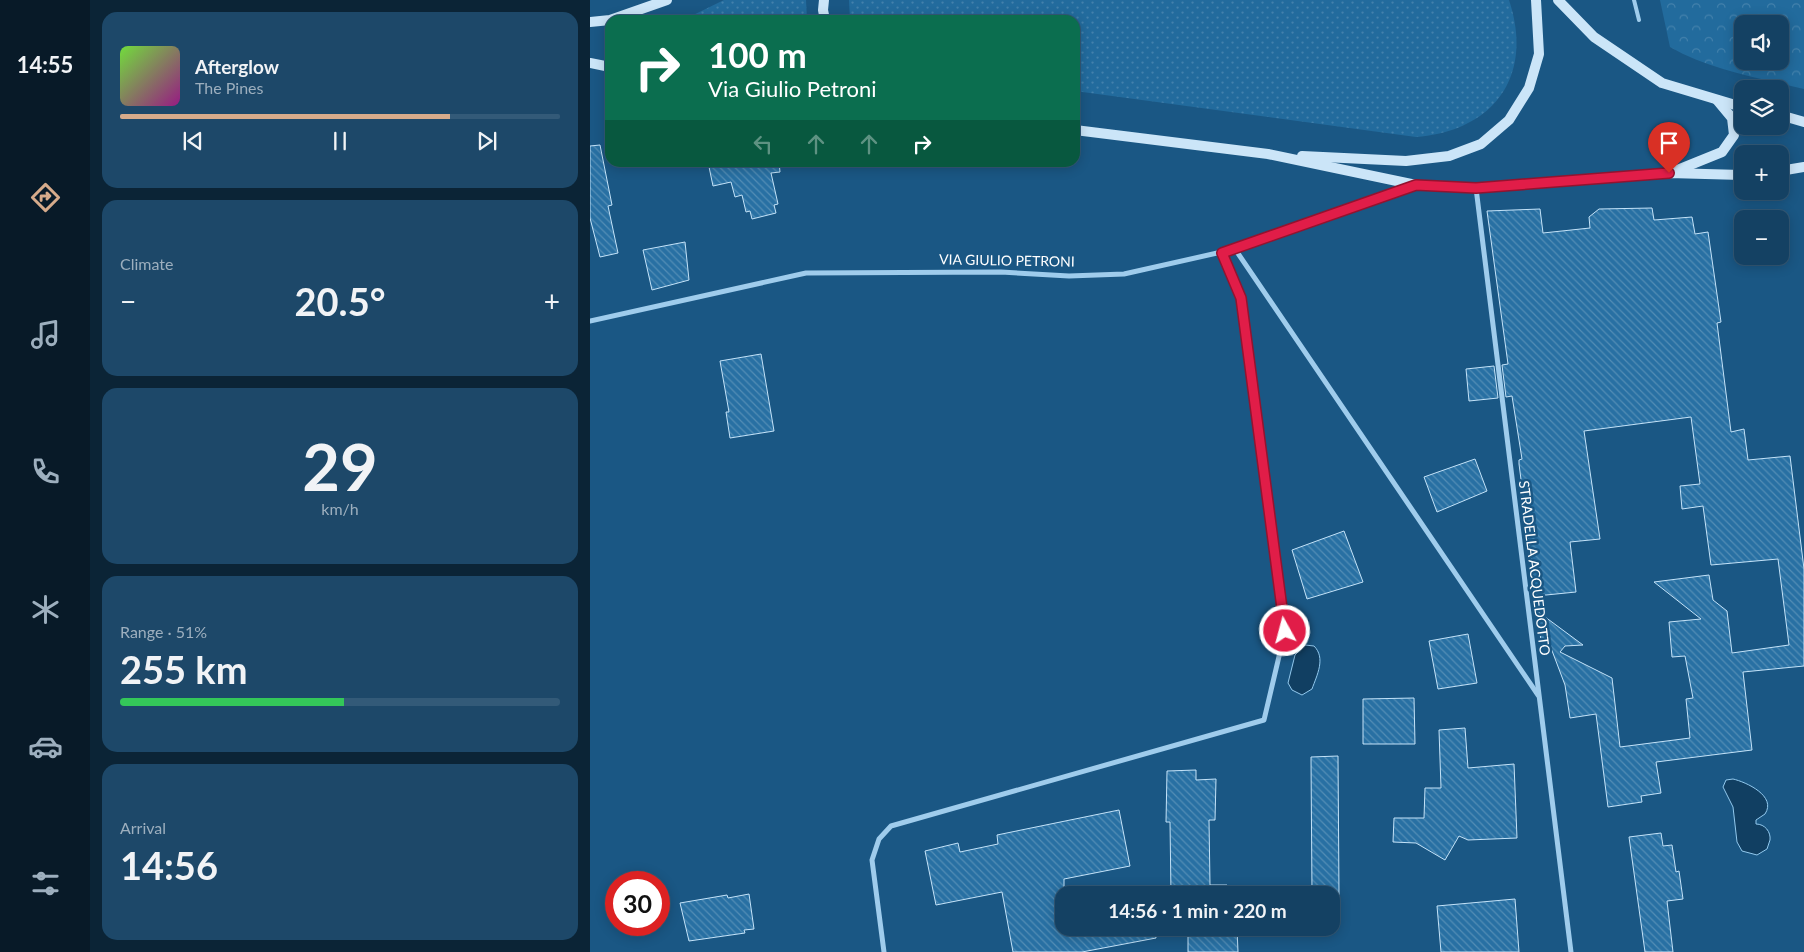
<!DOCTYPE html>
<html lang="en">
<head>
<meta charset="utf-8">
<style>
	:root { --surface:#144163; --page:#1d4869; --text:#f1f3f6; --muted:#9dafbe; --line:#335a78; --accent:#d6ab8b }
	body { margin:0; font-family:Lato,sans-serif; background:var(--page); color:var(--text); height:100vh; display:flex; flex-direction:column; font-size:19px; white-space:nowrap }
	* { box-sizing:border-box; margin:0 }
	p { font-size:16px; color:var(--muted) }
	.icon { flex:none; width:28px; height:28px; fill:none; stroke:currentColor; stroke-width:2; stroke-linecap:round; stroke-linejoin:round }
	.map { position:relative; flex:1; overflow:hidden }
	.sheet { display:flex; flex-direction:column; gap:12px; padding:12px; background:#0b2436; width:500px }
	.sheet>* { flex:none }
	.hud { position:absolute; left:15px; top:15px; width:475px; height:152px; border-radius:15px; box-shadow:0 2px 12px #0003,0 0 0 1px var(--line); background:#0b6e4f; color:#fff; overflow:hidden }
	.fabs { position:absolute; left:1144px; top:15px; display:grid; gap:10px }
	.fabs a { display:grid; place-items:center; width:55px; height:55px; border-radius:10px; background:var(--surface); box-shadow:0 2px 12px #0003,0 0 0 1px var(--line); font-size:25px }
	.speed { position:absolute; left:15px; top:871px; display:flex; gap:10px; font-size:25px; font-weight:700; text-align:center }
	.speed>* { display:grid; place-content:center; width:65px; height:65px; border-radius:50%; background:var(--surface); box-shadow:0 2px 12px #0003,0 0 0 1px var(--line); line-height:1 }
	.speed .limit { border:8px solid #d22; background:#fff; color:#111 }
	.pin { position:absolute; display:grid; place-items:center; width:42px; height:42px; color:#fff; margin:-51px -21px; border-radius:50% 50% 50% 0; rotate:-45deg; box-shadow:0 0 5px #0007 }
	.pin .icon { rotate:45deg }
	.me { position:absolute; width:55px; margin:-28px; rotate:353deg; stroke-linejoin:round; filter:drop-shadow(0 0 4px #0008) }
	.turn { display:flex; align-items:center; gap:18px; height:105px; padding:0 20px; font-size:22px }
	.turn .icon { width:65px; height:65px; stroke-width:2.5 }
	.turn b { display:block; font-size:35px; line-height:42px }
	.lanes { display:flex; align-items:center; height:48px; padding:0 20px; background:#0003; justify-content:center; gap:25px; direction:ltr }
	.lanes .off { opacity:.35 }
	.big { font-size:38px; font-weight:700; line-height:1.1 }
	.sheet .card { flex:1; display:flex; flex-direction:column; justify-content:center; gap:8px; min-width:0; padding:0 18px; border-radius:15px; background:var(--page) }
	.sheet .dial { align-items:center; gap:0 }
	.dial b { font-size:65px; line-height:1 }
	.song { display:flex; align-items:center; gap:15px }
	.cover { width:60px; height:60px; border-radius:8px; background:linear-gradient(135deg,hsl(100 70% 55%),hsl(310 70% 35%)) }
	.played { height:5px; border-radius:2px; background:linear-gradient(90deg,var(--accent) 75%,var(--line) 75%) }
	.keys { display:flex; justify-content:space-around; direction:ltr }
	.heat { display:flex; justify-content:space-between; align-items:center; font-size:28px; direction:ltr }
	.charge { height:8px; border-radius:4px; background:linear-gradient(90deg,#34c759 51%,var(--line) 0) }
	.trip { position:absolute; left:465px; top:886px; width:285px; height:50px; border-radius:15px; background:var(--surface); box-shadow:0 2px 12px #0003,0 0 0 1px var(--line); font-weight:700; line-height:50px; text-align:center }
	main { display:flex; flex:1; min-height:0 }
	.tab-bar { display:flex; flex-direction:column; width:90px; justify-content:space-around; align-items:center; background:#081a28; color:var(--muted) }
	.tab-bar .icon { width:35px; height:35px }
	.tab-bar .on { color:var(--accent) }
	.tab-bar b { font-size:22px; color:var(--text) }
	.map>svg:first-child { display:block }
</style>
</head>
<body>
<main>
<nav class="tab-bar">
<b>14:55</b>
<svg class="icon on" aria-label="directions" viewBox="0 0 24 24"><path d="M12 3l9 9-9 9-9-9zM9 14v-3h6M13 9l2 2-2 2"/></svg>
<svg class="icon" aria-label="music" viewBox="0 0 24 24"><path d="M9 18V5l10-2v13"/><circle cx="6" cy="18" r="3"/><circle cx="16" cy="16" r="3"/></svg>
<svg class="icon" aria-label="phone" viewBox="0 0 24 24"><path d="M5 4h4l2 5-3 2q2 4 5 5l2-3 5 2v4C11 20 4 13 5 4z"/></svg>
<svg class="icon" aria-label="climate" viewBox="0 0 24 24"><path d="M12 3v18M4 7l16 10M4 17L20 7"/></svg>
<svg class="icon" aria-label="car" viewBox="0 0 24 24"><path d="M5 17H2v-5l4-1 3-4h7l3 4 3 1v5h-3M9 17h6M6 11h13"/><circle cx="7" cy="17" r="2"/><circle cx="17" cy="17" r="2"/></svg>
<svg class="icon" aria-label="filters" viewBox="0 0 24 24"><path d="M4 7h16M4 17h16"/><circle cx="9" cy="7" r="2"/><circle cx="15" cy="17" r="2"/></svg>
</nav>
<section class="sheet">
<div class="card">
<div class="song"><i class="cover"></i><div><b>Afterglow</b><p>The Pines</p></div></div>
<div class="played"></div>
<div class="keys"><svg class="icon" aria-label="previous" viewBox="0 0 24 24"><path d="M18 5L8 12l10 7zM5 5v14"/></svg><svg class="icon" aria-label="pause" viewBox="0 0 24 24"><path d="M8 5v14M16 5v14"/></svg><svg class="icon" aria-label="next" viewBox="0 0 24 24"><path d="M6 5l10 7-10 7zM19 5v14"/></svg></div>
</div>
<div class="card"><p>Climate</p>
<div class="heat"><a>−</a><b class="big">20.5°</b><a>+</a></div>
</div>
<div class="card dial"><b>29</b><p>km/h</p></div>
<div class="card"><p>Range · 51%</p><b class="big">255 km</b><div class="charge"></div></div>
<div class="card"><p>Arrival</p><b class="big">14:56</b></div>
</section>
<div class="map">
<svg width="1214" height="952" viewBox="0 0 1214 952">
	<defs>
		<pattern id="grass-dots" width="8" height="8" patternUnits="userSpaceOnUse" patternTransform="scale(1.25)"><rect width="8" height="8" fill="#226b9d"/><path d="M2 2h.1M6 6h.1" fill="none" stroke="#4381ac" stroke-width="1.8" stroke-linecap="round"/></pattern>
		<pattern id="forest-crowns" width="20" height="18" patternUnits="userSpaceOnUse" patternTransform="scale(1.25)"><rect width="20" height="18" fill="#226b9d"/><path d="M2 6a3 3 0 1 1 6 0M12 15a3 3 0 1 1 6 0" fill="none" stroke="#4381ac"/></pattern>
		<pattern id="building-back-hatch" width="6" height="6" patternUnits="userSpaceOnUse" patternTransform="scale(1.25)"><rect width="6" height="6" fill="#2870a3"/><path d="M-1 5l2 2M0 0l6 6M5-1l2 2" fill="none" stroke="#538db5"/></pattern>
	</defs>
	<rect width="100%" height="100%" fill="#1a5784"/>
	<g fill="url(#grass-dots)">
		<polygon points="134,0 216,0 217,20 93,20"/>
		<path d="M259,0H919C944,75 905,131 826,137L485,91V20H260Z"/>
	</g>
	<path fill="url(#forest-crowns)" fill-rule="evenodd" d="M1070,0H1214V89C1169,78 1120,70 1080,47ZM1152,24H1190V61H1152Z"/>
	<g fill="#113f62" stroke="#92c9ee">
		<path d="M715,645L724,646C736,658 727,675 722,689L712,695L702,690L698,683L705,655Z"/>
		<path d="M1143,779C1156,782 1187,796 1175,814L1166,820V824C1175,824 1181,832 1180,840L1177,849L1167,855L1152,851L1147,842L1143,807L1133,787L1136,780Z"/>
	</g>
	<g fill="url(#building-back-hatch)" stroke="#c4e3f9">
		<polygon points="10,145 22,205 18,206 28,253 10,257 0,218 0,146"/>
		<polygon points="118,162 189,162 190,172 181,173 188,204 184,205 186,213 162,219 160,211 156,212 152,195 145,197 141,182 123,186"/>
		<polygon points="1062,208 1064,220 1102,217 1105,234 1118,232 1131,322 1127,323 1141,432 1154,429 1158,460 1200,456 1214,569 1214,666 1153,672 1162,750 1066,762 1071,793 1051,796 1052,802 1018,807 1006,714 980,718 975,685 961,648 952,648 947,611 993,645 975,646 970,652 1022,678 1030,747 1100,738 1096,699 1103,698 1095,656 1082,657 1079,622 1111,619 1064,582 1119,575 1123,600 1137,611 1142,653 1199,645 1188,559 1121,565 1113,506 1092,509 1090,486 1110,484 1101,417 994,431 1010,539 980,542 986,592 946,596 929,464 929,460 932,459 922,396 916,397 912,365 918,364 897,211 950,209 953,233 1000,228 999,217 1009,209"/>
		<polygon points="95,242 99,280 62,290 53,250"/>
		<polygon points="171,354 184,431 140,438 136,412 139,412 130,361"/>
		<polygon points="904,366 908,398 879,401 876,369"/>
		<polygon points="885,459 897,491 847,512 834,477"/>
		<polygon points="754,531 773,582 717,599 702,550"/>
		<polygon points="878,634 887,683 848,689 839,641"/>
		<polygon points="824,698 825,744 773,744 773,699"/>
		<polygon points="875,728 878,768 924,764 927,838 878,840 869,836 855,860 826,843 803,842 804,818 834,818 835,788 851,788 849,730"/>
		<polygon points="748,756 749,895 722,895 721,757"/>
		<polygon points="606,770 606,780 626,779 625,820 619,820 620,885 637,885 636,895 581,895 580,822 576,822 577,771"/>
		<polygon points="529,810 540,866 474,879 474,928 565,928 566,938 492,952 423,952 412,892 346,905 335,851 368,843 370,852 408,844 407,835"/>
		<polygon points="1071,833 1073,846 1082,845 1086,872 1089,871 1093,899 1077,901 1083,952 1055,952 1039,837"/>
		<polygon points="159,894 164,929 154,930 155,933 99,941 90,903 137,895 138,898"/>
		<polygon points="925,899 929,952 851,952 847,906"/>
		<polygon points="598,928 647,928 648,952 598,952"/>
	</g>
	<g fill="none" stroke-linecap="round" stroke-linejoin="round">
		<polyline stroke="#9fccec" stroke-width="4" points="1044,0 1049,20"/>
		<g stroke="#9fccec" stroke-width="5">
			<polyline points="886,188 981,952"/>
			<polyline points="645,249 948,695"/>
			<polyline points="0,321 216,273 411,272 479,276 534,274 645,249 823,186"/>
			<polyline points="294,952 282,860 289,839 301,826 674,720 695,631 651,298 632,253"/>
		</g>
		<g stroke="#cbe5f8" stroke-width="10">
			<polyline points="234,0 233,10 235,20"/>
			<polyline points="968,0 1004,37 1072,83 1152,107"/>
			<polyline points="0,22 20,20 77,0"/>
			<polyline points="0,63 20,67"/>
			<polyline points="1190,115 1214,122"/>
			<polyline points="485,130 678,154 826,185 886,188 1079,173 1152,175"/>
			<polyline points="712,156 816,161 859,156 891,144 919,120 939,88 949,54 946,0"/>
			<polyline points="1085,171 1132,152 1144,135 1142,118 1127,100"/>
			<polyline points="1190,171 1214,167"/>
		</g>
	</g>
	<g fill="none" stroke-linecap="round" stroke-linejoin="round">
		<g stroke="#92132f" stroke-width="12">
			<polyline id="route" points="695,631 651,298 632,253 826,185 886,188 1079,173"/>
		</g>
		<use href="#route" stroke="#e11d48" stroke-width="9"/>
	</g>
	<g text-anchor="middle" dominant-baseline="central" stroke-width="5" stroke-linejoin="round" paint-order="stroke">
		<g font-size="14" fill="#fff" stroke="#1a5784">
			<text transform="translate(417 260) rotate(1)">VIA GIULIO PETRONI</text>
			<text transform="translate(945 568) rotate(83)">STRADELLA ACQUEDOTTO</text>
		</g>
	</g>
</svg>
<div class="fabs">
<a><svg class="icon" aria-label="sound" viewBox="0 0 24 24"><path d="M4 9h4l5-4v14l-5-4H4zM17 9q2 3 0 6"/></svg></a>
<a><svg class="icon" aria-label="layers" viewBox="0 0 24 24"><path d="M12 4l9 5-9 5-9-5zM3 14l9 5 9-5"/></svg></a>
<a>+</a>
<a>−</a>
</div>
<div class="speed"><div class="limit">30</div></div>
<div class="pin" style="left:1079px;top:173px;background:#d93025"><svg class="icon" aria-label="arrive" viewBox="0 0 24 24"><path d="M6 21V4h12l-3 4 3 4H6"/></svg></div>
<svg class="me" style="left:695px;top:631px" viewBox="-20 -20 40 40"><circle r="17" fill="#e11d48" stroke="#fff" stroke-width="3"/><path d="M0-11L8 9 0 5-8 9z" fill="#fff"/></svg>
<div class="trip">14:56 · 1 min · 220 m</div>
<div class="hud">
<div class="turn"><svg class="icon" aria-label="right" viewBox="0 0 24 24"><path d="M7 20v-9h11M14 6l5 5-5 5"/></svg><div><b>100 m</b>Via Giulio Petroni</div></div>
<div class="lanes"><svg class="icon off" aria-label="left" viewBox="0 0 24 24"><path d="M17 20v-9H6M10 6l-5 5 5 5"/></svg><svg class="icon off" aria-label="ahead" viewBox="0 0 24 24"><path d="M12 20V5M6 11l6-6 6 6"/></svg><svg class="icon off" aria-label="ahead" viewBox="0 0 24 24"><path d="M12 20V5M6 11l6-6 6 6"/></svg><svg class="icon" aria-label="right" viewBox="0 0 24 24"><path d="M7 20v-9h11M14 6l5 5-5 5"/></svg></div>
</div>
</div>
</main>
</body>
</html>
